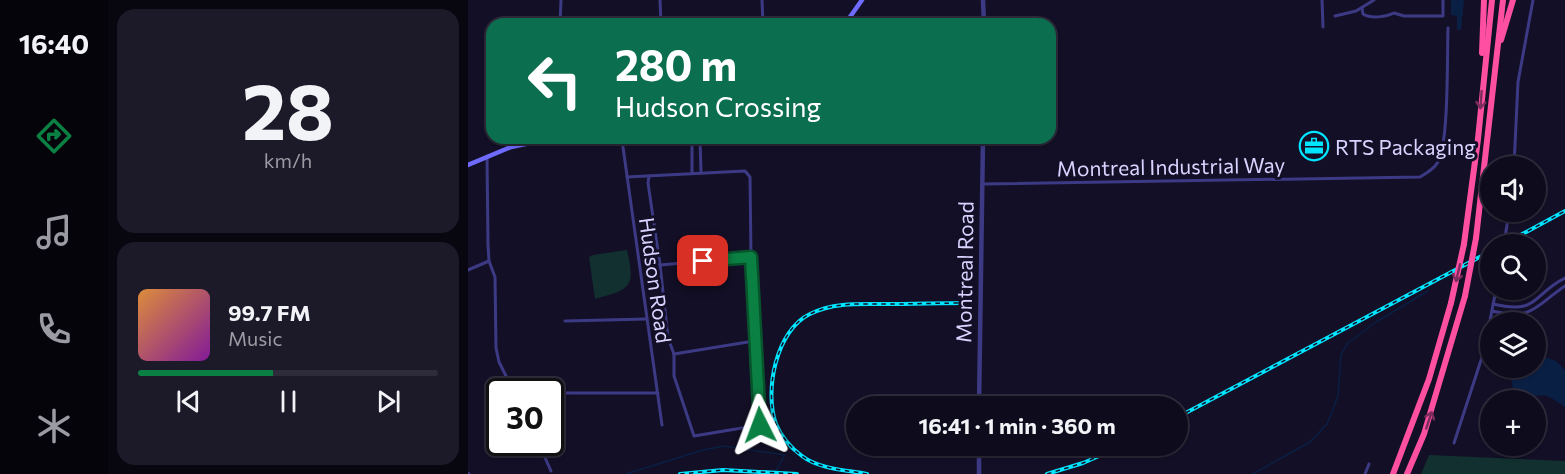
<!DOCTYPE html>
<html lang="en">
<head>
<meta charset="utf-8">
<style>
	:root { --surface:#0e0b1c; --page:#1c1929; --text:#f1f3f6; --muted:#9b9ba3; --line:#2e2b3b; --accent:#0b8043 }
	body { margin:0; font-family:Commissioner,sans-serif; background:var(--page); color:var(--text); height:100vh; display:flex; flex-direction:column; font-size:22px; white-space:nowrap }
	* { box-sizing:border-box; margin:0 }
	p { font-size:20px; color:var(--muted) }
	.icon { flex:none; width:33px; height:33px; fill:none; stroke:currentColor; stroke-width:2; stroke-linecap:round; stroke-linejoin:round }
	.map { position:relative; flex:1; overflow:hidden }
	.panel { display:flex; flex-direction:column; gap:9px; padding:9px; background:#08060f; width:360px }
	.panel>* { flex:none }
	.top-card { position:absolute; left:18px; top:18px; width:570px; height:126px; border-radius:18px; box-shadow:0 2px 4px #0004,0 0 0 2px var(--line); background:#0b6e4f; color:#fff; overflow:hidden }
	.fabs { position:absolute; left:1012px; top:156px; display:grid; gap:12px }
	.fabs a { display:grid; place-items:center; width:66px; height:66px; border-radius:50%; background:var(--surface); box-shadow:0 2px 4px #0004,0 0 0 2px var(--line); font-size:30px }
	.speed { position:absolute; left:18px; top:378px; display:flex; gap:12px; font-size:30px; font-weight:700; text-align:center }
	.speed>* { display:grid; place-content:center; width:78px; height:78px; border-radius:50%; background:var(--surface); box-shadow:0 2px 4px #0004,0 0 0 2px var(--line); line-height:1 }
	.speed .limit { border:3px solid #111; border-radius:9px; background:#fff; color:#111 }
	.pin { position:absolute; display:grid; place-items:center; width:51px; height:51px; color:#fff; margin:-26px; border-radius:12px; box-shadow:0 3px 9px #0006 }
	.me { position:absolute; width:66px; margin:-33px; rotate:357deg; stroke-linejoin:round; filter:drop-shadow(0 0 4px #0008) }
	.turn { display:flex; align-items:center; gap:21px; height:126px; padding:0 30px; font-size:27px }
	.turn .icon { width:78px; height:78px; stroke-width:2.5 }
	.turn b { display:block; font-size:42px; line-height:51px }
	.panel .tile { flex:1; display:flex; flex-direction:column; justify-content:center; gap:9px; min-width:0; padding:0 21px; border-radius:18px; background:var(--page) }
	.panel .dial { align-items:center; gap:0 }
	.dial b { font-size:78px; line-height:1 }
	.song { display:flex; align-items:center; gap:18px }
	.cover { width:72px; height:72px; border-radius:9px; background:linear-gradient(135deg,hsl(30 70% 55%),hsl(290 70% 35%)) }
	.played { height:6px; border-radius:3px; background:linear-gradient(90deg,var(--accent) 45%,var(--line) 45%) }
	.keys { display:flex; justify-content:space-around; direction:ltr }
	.trip { position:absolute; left:378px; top:396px; width:342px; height:60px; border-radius:30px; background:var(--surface); box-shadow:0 2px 4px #0004,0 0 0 2px var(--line); font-weight:700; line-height:60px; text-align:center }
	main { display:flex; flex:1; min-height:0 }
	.menu { display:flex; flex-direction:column; width:108px; justify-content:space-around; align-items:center; background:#06040b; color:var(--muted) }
	.menu .icon { width:42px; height:42px }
	.menu .active { color:var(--accent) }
	.menu b { font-size:27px; color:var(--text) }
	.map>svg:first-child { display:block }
</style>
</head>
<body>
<main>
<nav class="menu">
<b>16:40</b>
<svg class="icon active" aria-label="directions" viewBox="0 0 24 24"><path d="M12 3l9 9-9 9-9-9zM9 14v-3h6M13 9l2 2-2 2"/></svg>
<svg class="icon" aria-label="music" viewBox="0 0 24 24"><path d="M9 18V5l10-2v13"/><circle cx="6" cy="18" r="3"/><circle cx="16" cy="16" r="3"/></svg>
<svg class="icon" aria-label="phone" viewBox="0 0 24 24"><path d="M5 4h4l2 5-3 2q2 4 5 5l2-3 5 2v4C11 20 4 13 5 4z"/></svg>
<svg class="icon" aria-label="climate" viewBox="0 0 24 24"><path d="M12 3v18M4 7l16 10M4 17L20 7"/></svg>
</nav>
<section class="panel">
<div class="tile dial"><b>28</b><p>km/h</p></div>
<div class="tile">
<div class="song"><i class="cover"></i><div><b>99.7 FM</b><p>Music</p></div></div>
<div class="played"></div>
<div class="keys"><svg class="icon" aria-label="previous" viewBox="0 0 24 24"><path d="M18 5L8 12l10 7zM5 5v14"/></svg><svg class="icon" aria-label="pause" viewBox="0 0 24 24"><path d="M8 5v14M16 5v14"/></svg><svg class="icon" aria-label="next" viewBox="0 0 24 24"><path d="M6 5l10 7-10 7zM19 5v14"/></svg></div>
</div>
</section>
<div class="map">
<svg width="1097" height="474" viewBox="0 0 1097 474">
	<rect width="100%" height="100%" fill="#130f26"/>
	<g fill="#12302f">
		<path d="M159,250C167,287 164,289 127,299L121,257L125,255Z"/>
		<polygon points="961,455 1097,461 1097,474 953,474"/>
	</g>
	<g fill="#0a1f44">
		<polygon points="983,0 996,0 993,30 989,30 989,16 983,15"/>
		<path d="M1068,354L1088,361L1097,370V407C1082,398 1077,390 1060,400L1046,399L1044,382L1036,372V368H1068Z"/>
	</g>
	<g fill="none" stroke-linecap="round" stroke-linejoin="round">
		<g stroke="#0a1f44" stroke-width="1.5">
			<polyline points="158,474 235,450 256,446 317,455 306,474"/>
			<polyline points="785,474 842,442 859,424 870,396 873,354 880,343 908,322 960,291"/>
		</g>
		<g stroke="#3d3a85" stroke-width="3">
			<polyline points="192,0 193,24"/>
			<polyline points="294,0 295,24"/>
			<polyline points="854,0 855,27"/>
			<path d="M894,8L895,14C903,19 918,17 926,13L936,16H975V0"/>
			<polyline points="867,16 888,11 906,0"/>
			<polyline points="92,24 93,0"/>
			<polyline points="224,139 224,173"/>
			<polyline points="232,139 233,173"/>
			<polyline points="154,140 194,425"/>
			<polyline points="19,156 20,245 21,261 27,277 28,348 31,362 40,380 60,392"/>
			<polyline points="1046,166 1050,82 1065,0"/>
			<polyline points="181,176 180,183 192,265 200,338 206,354"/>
			<polyline points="159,177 277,171 282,177 283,257 292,425 226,436 206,376 206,354"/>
			<path d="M514,184L952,177C959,173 966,169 970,162C981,142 979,55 980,28"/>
			<polyline points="235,261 236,277"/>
			<polyline points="192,265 283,257"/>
			<polyline points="0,270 21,261"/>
			<path d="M1025,304C1072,315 1064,294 1097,278"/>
			<path d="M1024,311C1065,321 1067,306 1097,286"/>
			<polyline points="97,321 178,319"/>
			<polyline points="206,354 286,341"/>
			<polyline points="82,393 190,393"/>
			<polyline points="70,442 83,471"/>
			<polyline points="986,443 1016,351 1028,290"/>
			<polyline points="0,473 1,474"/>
			<polyline points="897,474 901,464"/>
		</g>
		<g stroke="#3d3a85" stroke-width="4.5">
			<polyline points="515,0 516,24"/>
			<polyline points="511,406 515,138"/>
			<polyline points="511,474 511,446"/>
		</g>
		<g stroke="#6f6bff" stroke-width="4.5">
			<polyline points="377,24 394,0"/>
			<polyline points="0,165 43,147 77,140 242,138"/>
		</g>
		<g stroke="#ff4fa3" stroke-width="6">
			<polyline points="1033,40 1045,0"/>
			<polyline points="1014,53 1016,0"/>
			<polyline points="1008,238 1035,0"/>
			<polyline points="996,244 1010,139 1024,0"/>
			<polyline points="925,474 961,379 983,303"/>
			<polyline points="939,474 956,434 997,296"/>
		</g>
		<g stroke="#00e5ff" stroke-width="4">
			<g id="rail">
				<polyline points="1036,244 1097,211"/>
				<polyline points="710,417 1023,251"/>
				<polyline points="212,474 255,470 329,474"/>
				<path d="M399,474C378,470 351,469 334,456C323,448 313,436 308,424C296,391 308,330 342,314C366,302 392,304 418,304C445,304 473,303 500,303"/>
				<polyline points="579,474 615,463 654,446"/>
			</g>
		</g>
		<use href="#rail" stroke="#130f26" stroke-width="1.5" stroke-dasharray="4.5" stroke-linecap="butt"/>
		<polyline stroke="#3d3a85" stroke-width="3" points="1036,244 1041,212"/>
		<g stroke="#ff4fa3" stroke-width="6">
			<polyline points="997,296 1008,238"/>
			<polyline points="983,303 996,244"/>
		</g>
	</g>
	<defs><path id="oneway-shaft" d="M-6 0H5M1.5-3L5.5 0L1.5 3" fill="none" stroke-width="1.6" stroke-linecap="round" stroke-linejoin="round" transform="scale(1.5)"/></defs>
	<g stroke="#7d2c5e">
		<use href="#oneway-shaft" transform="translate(1013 100) rotate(94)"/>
		<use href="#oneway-shaft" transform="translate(990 273) rotate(103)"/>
		<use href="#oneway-shaft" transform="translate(961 420) rotate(-72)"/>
	</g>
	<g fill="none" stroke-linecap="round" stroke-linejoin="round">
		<g stroke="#07532c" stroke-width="15">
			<polyline id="route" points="235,261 283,257 292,425"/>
		</g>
		<use href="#route" stroke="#0b8043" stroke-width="10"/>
	</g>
	<defs>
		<g id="office-ring" transform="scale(1.5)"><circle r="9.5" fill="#130f26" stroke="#00e5ff" stroke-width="1.5"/><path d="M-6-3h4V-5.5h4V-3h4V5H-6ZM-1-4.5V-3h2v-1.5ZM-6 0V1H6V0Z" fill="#00e5ff"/></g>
	</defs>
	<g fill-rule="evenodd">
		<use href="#office-ring" x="846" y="146"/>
	</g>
	<g text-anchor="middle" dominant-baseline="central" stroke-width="6" stroke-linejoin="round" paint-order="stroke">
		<g font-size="21" fill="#d9d4ff" stroke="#130f26" text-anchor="start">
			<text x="867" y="146">RTS Packaging</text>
		</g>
		<g font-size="21" fill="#d9d4ff" stroke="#130f26">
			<text transform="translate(703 166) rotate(-1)">Montreal Industrial Way</text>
			<text transform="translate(496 272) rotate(-89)">Montreal Road</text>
			<text transform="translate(188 280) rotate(82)">Hudson Road</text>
		</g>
	</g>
</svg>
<div class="fabs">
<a><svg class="icon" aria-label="sound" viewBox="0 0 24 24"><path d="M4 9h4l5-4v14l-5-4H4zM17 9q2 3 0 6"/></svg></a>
<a><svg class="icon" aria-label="search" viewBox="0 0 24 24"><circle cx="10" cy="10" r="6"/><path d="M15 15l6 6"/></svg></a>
<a><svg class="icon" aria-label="layers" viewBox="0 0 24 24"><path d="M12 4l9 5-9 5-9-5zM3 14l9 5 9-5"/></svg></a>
<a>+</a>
</div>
<div class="speed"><div class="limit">30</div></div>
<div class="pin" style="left:235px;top:261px;background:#d93025"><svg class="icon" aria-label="arrive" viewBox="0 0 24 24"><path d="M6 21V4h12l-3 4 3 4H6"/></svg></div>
<svg class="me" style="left:292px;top:425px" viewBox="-20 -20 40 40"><path d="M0-17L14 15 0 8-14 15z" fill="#0b8043" stroke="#fff" stroke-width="4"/></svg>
<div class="trip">16:41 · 1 min · 360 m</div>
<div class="top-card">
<div class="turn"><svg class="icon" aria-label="left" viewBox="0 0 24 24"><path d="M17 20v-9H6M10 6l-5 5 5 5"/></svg><div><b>280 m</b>Hudson Crossing</div></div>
</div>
</div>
</main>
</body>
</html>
